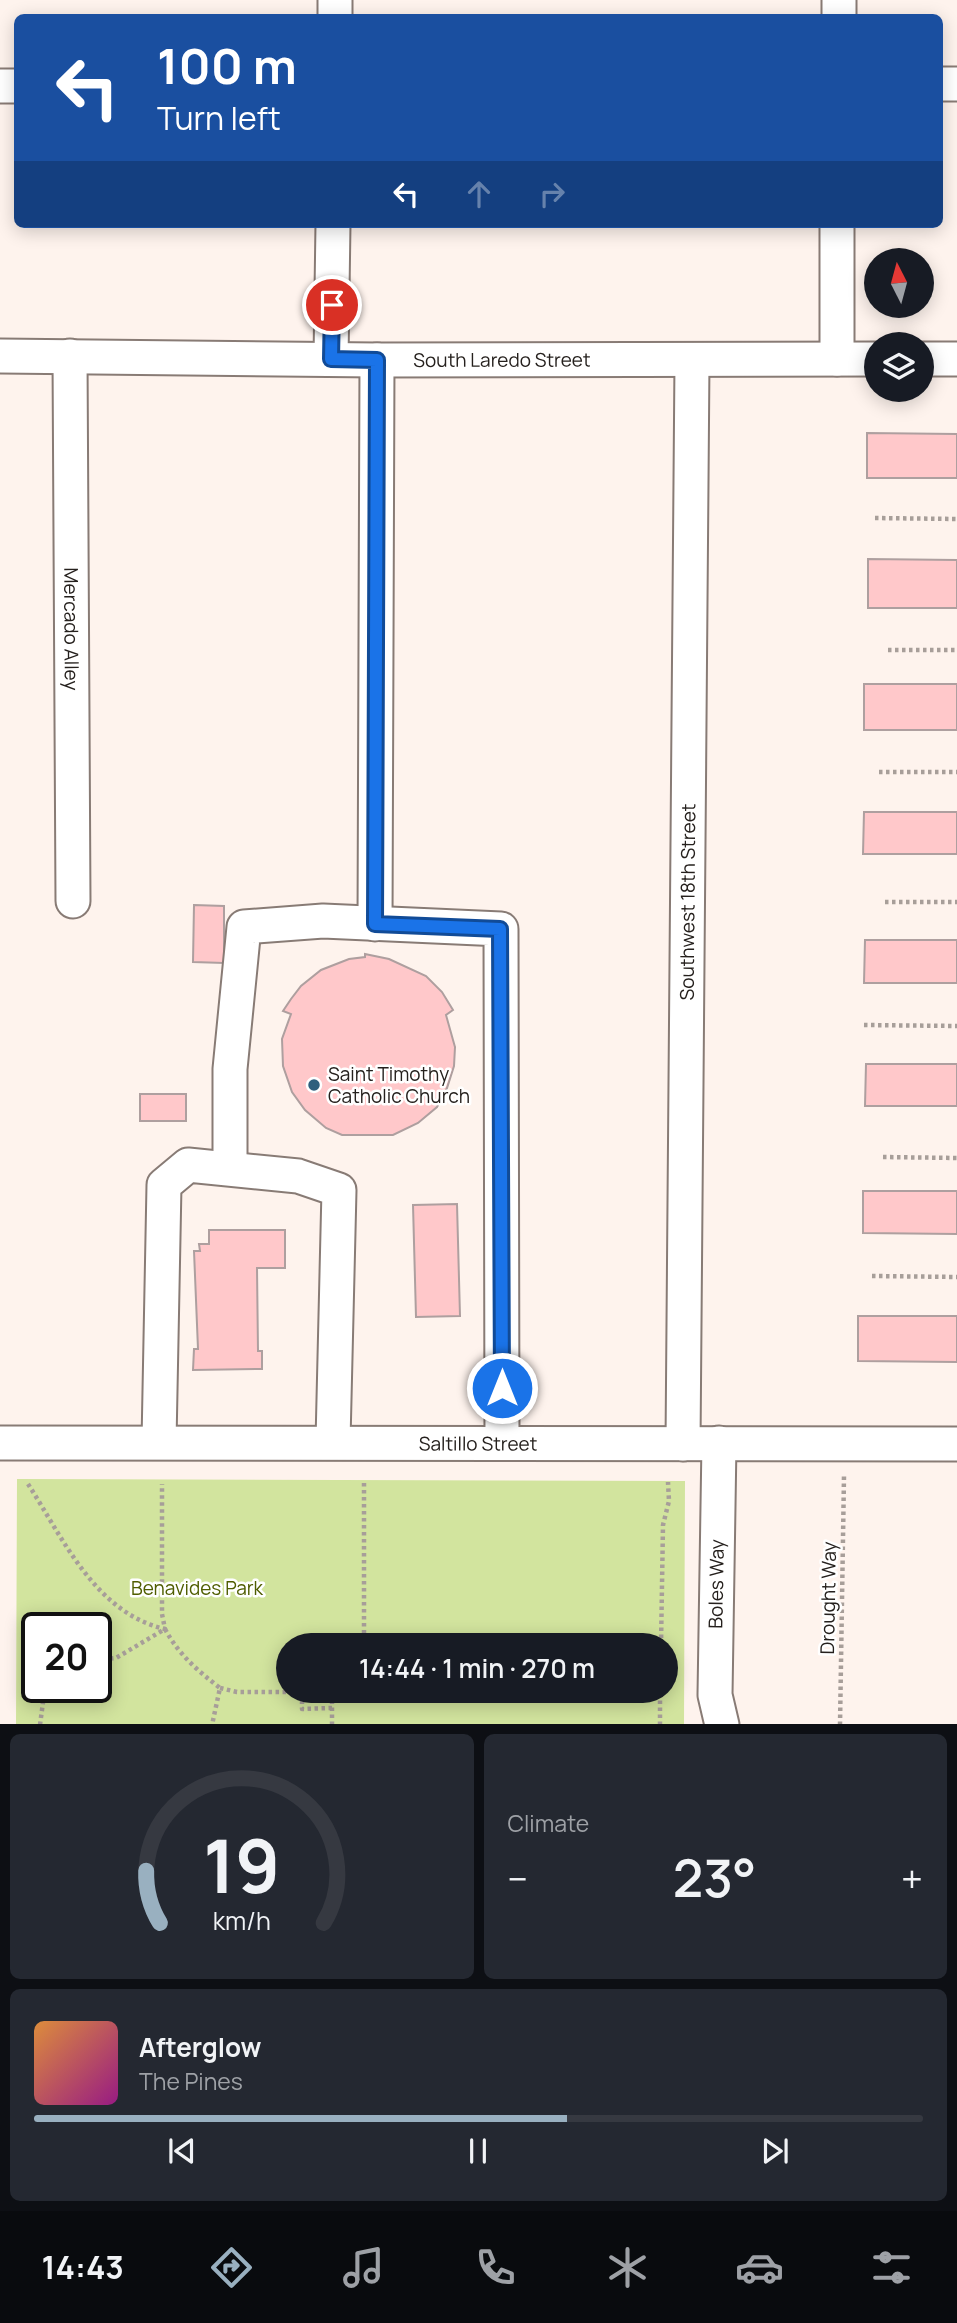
<!DOCTYPE html>
<html lang="en">
<head>
<meta charset="utf-8">
<style>
	:root { --surface:#171b24; --page:#242831; --text:#f1f3f6; --muted:#9ea1a6; --line:#363941; --accent:#99b0c0 }
	body { margin:0; font-family:Manrope,sans-serif; background:var(--page); color:var(--text); height:100vh; display:flex; flex-direction:column; font-size:26px; white-space:nowrap }
	* { box-sizing:border-box; margin:0 }
	p { font-size:23px; color:var(--muted) }
	.icon { flex:none; width:38px; height:38px; fill:none; stroke:currentColor; stroke-width:2; stroke-linecap:round; stroke-linejoin:round }
	.map { position:relative; height:1724px; overflow:hidden }
	.details { display:flex; flex-direction:column; gap:10px; padding:10px; background:#0d0f14; flex:1 }
	.details>* { flex:none }
	.top-card { position:absolute; left:14px; top:14px; width:929px; height:214px; border-radius:10px; box-shadow:0 4px 18px #0003; background:#1a4fa0; color:#fff; overflow:hidden }
	.needle { width:46px; rotate:354deg }
	.fabs { position:absolute; left:864px; top:248px; display:grid; gap:14px }
	.fabs a { display:grid; place-items:center; width:70px; height:70px; border-radius:50%; background:var(--surface); box-shadow:0 4px 18px #0003; font-size:35px }
	.speed { position:absolute; left:21px; top:1612px; display:flex; gap:14px; font-size:35px; font-weight:700; text-align:center }
	.speed>* { display:grid; place-content:center; width:91px; height:91px; border-radius:50%; background:var(--surface); box-shadow:0 4px 18px #0003; line-height:1 }
	.speed .limit { border:4px solid #111; border-radius:10px; background:#fff; color:#111 }
	.pin { position:absolute; display:grid; place-items:center; width:60px; height:60px; color:#fff; margin:-30px; border:4px solid #fff; border-radius:50%; box-shadow:0 2px 7px #0007 }
	.me { position:absolute; width:77px; margin:-38px; rotate:0deg; stroke-linejoin:round; filter:drop-shadow(0 0 5px #0008) }
	.turn { display:flex; align-items:center; gap:24px; height:147px; padding:0 28px; font-size:32px }
	.turn .icon { width:91px; height:91px; stroke-width:2.5 }
	.turn b { display:block; font-size:49px; line-height:60px }
	.lanes { display:flex; align-items:center; height:66px; padding:0 28px; background:#0003; justify-content:center; gap:35px; direction:ltr }
	.lanes .off { opacity:.35 }
	.big { font-size:52px; font-weight:600; line-height:1.1 }
	.details .card { flex:1; display:flex; flex-direction:column; justify-content:center; gap:10px; min-width:0; padding:0 24px; border-radius:10px; background:var(--page) }
	.details .dial { align-items:center; gap:0 }
	.dial svg { height:182px; overflow:visible; fill:none; stroke:var(--line); stroke-width:7; stroke-linecap:round; text-anchor:middle }
	.dial text { fill:var(--text); stroke:none }
	.song { display:flex; align-items:center; gap:21px }
	.cover { width:84px; height:84px; border-radius:10px; background:linear-gradient(135deg,hsl(30 70% 55%),hsl(310 70% 35%)) }
	.played { height:7px; border-radius:4px; background:linear-gradient(90deg,var(--accent) 60%,var(--line) 60%) }
	.keys { display:flex; justify-content:space-around; direction:ltr }
	.heat { display:flex; justify-content:space-between; align-items:center; font-size:38px; direction:ltr }
	.details .tiles { flex:1; display:grid; gap:10px; grid-template-columns:1fr 1fr }
	.card:last-child { grid-column:span 2 }
	.trip { position:absolute; left:276px; top:1633px; width:402px; height:70px; border-radius:35px; background:var(--surface); box-shadow:0 4px 18px #0003; font-weight:600; line-height:70px; text-align:center }
	.tabs { display:flex; height:112px; justify-content:space-around; align-items:center; background:#090b0e; color:var(--muted) }
	.tabs .icon { width:49px; height:49px }
	.tabs .active { color:var(--accent) }
	.tabs b { font-size:32px; color:var(--text) }
	.map>svg:first-child { display:block }
</style>
</head>
<body>
<div class="map">
<svg width="957" height="1725" viewBox="0 0 957 1725">
	<rect width="100%" height="100%" fill="#fef3ed"/>
	<path fill="#d2e49e" fill-rule="evenodd" d="M17,1479L685,1481L684,1724H16ZM37,1628H96V1687H37ZM289,1645H667V1690H289Z"/>
	<g fill="#ffc8ca" stroke="#ae9f9f" stroke-width="2">
		<polygon points="867,433 957,434 957,478 867,478"/>
		<polygon points="868,559 957,560 957,608 868,608"/>
		<rect x="864" y="684" width="93" height="46"/>
		<polygon points="864,812 957,812 957,854 863,854"/>
		<polygon points="194,905 224,906 224,963 193,962"/>
		<polygon points="865,940 957,940 957,983 864,983"/>
		<polygon points="365,954 389,959 426,976 442,992 453,1010 446,1015 455,1047 454,1066 447,1088 437,1107 418,1123 393,1135 342,1135 326,1128 305,1110 292,1092 283,1066 282,1039 291,1014 283,1011 291,999 301,986 321,970 349,959 365,957"/>
		<polygon points="866,1064 957,1064 957,1106 865,1106"/>
		<rect x="140" y="1094" width="46" height="27"/>
		<polygon points="863,1191 957,1191 957,1234 863,1233"/>
		<polygon points="457,1204 460,1316 416,1317 413,1205"/>
		<polygon points="209,1230 285,1230 285,1268 257,1268 258,1351 262,1351 262,1369 193,1370 194,1349 198,1349 194,1251 200,1251 199,1244 209,1244"/>
		<polygon points="858,1316 957,1316 957,1362 858,1361"/>
	</g>
	<g fill="none" stroke-linecap="round" stroke-linejoin="round">
		<g stroke="#887b75" stroke-width="37">
			<g id="minor">
				<polyline points="335,18 335,0"/>
				<polyline points="839,18 839,0"/>
				<polyline points="940,84 957,84"/>
				<polyline points="0,86 18,86"/>
				<path id="s1" d="M0,356L377,360L877,359"/>
				<path id="s2" d="M70,356L73,901"/>
				<polyline points="331,359 333,224"/>
				<polyline points="837,359 837,224"/>
				<polyline points="922,359 957,359"/>
				<polyline points="375,924 377,360"/>
				<polyline points="230,1168 230,1069 244,927 323,921 501,929 502,1442"/>
				<polyline points="159,1442 164,1185 188,1165 298,1176 339,1190 333,1441"/>
				<path id="s3" d="M0,1443L957,1444"/>
				<polyline points="719,1443 715,1695 722,1725"/>
				<path id="s4" d="M683,1444L692,361"/>
			</g>
		</g>
		<g stroke="#a79e99" stroke-width="4.5" stroke-dasharray="3.5 3.5" stroke-linecap="butt">
			<polyline points="875,518 957,519"/>
			<polyline points="888,650 957,650"/>
			<polyline points="879,772 957,772"/>
			<polyline points="885,902 957,902"/>
			<polyline points="864,1025 957,1026"/>
			<polyline points="883,1157 957,1158"/>
			<polyline points="872,1276 957,1277"/>
			<polyline points="364,1483 364,1645"/>
			<path d="M28,1484C63,1538 95,1613 165,1629L162,1614V1484"/>
			<polyline points="478,1645 509,1644"/>
			<polyline points="661,1645 663,1525 669,1501 668,1482"/>
			<path d="M96,1660L116,1658L165,1629C179,1655 197,1670 220,1688L212,1725"/>
			<polyline points="220,1688 237,1692 302,1692 302,1709 332,1708"/>
			<polyline points="40,1725 45,1687"/>
			<polyline points="332,1725 332,1701 338,1690"/>
			<polyline points="660,1725 660,1690"/>
			<polyline points="840,1725 844,1476"/>
		</g>
		<use href="#minor" stroke="#fff" stroke-width="33"/>
	</g>
	<g fill="none" stroke-linecap="round" stroke-linejoin="round">
		<g stroke="#114b97" stroke-width="18">
			<polyline id="route" points="332,305 331,359 377,360 375,924 500,929 502,1388"/>
		</g>
		<use href="#route" stroke="#1a73e8" stroke-width="12"/>
	</g>
	<circle fill="#2e5f7d" stroke="#fff" stroke-width="2.5" cx="314" cy="1085" r="7"/>
	<g text-anchor="middle" dominant-baseline="central" stroke-width="5" stroke-linejoin="round" paint-order="stroke">
		<g font-size="19" fill="#25201d" stroke="#fff">
			<text stroke="none"><textPath href="#s1" startOffset="502">South Laredo Street</textPath></text>
			<text stroke="none"><textPath href="#s2" startOffset="273">Mercado Alley</textPath></text>
			<text stroke="none"><textPath href="#s4" startOffset="542">Southwest 18th Street</textPath></text>
			<text stroke="none"><textPath href="#s3" startOffset="478">Saltillo Street</textPath></text>
			<text transform="translate(716 1584) rotate(-89)">Boles Way</text>
			<text transform="translate(828 1598) rotate(-89)">Drought Way</text>
		</g>
		<g font-size="19" fill="#25201d" stroke="#fff" text-anchor="start">
			<text x="328" y="1074">Saint Timothy<tspan x="328" dy="22">Catholic Church</tspan></text>
		</g>
		<g font-size="19" fill="#4f5d00" stroke="#fff">
			<text x="197" y="1588">Benavides Park</text>
		</g>
	</g>
</svg>
<div class="fabs">
<a><svg class="needle" viewBox="-14 -14 28 28"><path d="M0-13l5 13h-10z" fill="#e53935"/><path d="M0 13l5-13h-10z" fill="#9ea1a6"/></svg></a>
<a><svg class="icon" aria-label="layers" viewBox="0 0 24 24"><path d="M12 4l9 5-9 5-9-5zM3 14l9 5 9-5"/></svg></a>
</div>
<div class="speed"><div class="limit">20</div></div>
<div class="pin" style="left:332px;top:305px;background:#d93025"><svg class="icon" aria-label="arrive" viewBox="0 0 24 24"><path d="M6 21V4h12l-3 4 3 4H6"/></svg></div>
<svg class="me" style="left:502px;top:1388px" viewBox="-20 -20 40 40"><circle r="17" fill="#1a73e8" stroke="#fff" stroke-width="3"/><path d="M0-11L8 9 0 5-8 9z" fill="#fff"/></svg>
<div class="trip">14:44 · 1 min · 270 m</div>
<div class="top-card">
<div class="turn"><svg class="icon" aria-label="left" viewBox="0 0 24 24"><path d="M17 20v-9H6M10 6l-5 5 5 5"/></svg><div><b>100 m</b>Turn left</div></div>
<div class="lanes"><svg class="icon" aria-label="left" viewBox="0 0 24 24"><path d="M17 20v-9H6M10 6l-5 5 5 5"/></svg><svg class="icon off" aria-label="ahead" viewBox="0 0 24 24"><path d="M12 20V5M6 11l6-6 6 6"/></svg><svg class="icon off" aria-label="right" viewBox="0 0 24 24"><path d="M7 20v-9h11M14 6l5 5-5 5"/></svg></div>
</div>
</div>
<section class="details">
<div class="tiles">
<div class="card dial"><svg viewBox="0 0 100 80">
<path d="M14 69A42 42 0 1 1 86 69"/>
<path d="M14 69A42 42 0 0 1 8 46" stroke="#99b0c0"/>
<text x="50" y="56" font-size="32" font-weight="700">19</text>
<text x="50" y="72" font-size="11">km/h</text>
</svg></div>
<div class="card"><p>Climate</p>
<div class="heat"><a>−</a><b class="big">23°</b><a>+</a></div>
</div>
<div class="card">
<div class="song"><i class="cover"></i><div><b>Afterglow</b><p>The Pines</p></div></div>
<div class="played"></div>
<div class="keys"><svg class="icon" aria-label="previous" viewBox="0 0 24 24"><path d="M18 5L8 12l10 7zM5 5v14"/></svg><svg class="icon" aria-label="pause" viewBox="0 0 24 24"><path d="M8 5v14M16 5v14"/></svg><svg class="icon" aria-label="next" viewBox="0 0 24 24"><path d="M6 5l10 7-10 7zM19 5v14"/></svg></div>
</div>
</div>
</section>
<nav class="tabs">
<b>14:43</b>
<svg class="icon active" aria-label="directions" viewBox="0 0 24 24"><path d="M12 3l9 9-9 9-9-9zM9 14v-3h6M13 9l2 2-2 2"/></svg>
<svg class="icon" aria-label="music" viewBox="0 0 24 24"><path d="M9 18V5l10-2v13"/><circle cx="6" cy="18" r="3"/><circle cx="16" cy="16" r="3"/></svg>
<svg class="icon" aria-label="phone" viewBox="0 0 24 24"><path d="M5 4h4l2 5-3 2q2 4 5 5l2-3 5 2v4C11 20 4 13 5 4z"/></svg>
<svg class="icon" aria-label="climate" viewBox="0 0 24 24"><path d="M12 3v18M4 7l16 10M4 17L20 7"/></svg>
<svg class="icon" aria-label="car" viewBox="0 0 24 24"><path d="M5 17H2v-5l4-1 3-4h7l3 4 3 1v5h-3M9 17h6M6 11h13"/><circle cx="7" cy="17" r="2"/><circle cx="17" cy="17" r="2"/></svg>
<svg class="icon" aria-label="filters" viewBox="0 0 24 24"><path d="M4 7h16M4 17h16"/><circle cx="9" cy="7" r="2"/><circle cx="15" cy="17" r="2"/></svg>
</nav>
</body>
</html>
